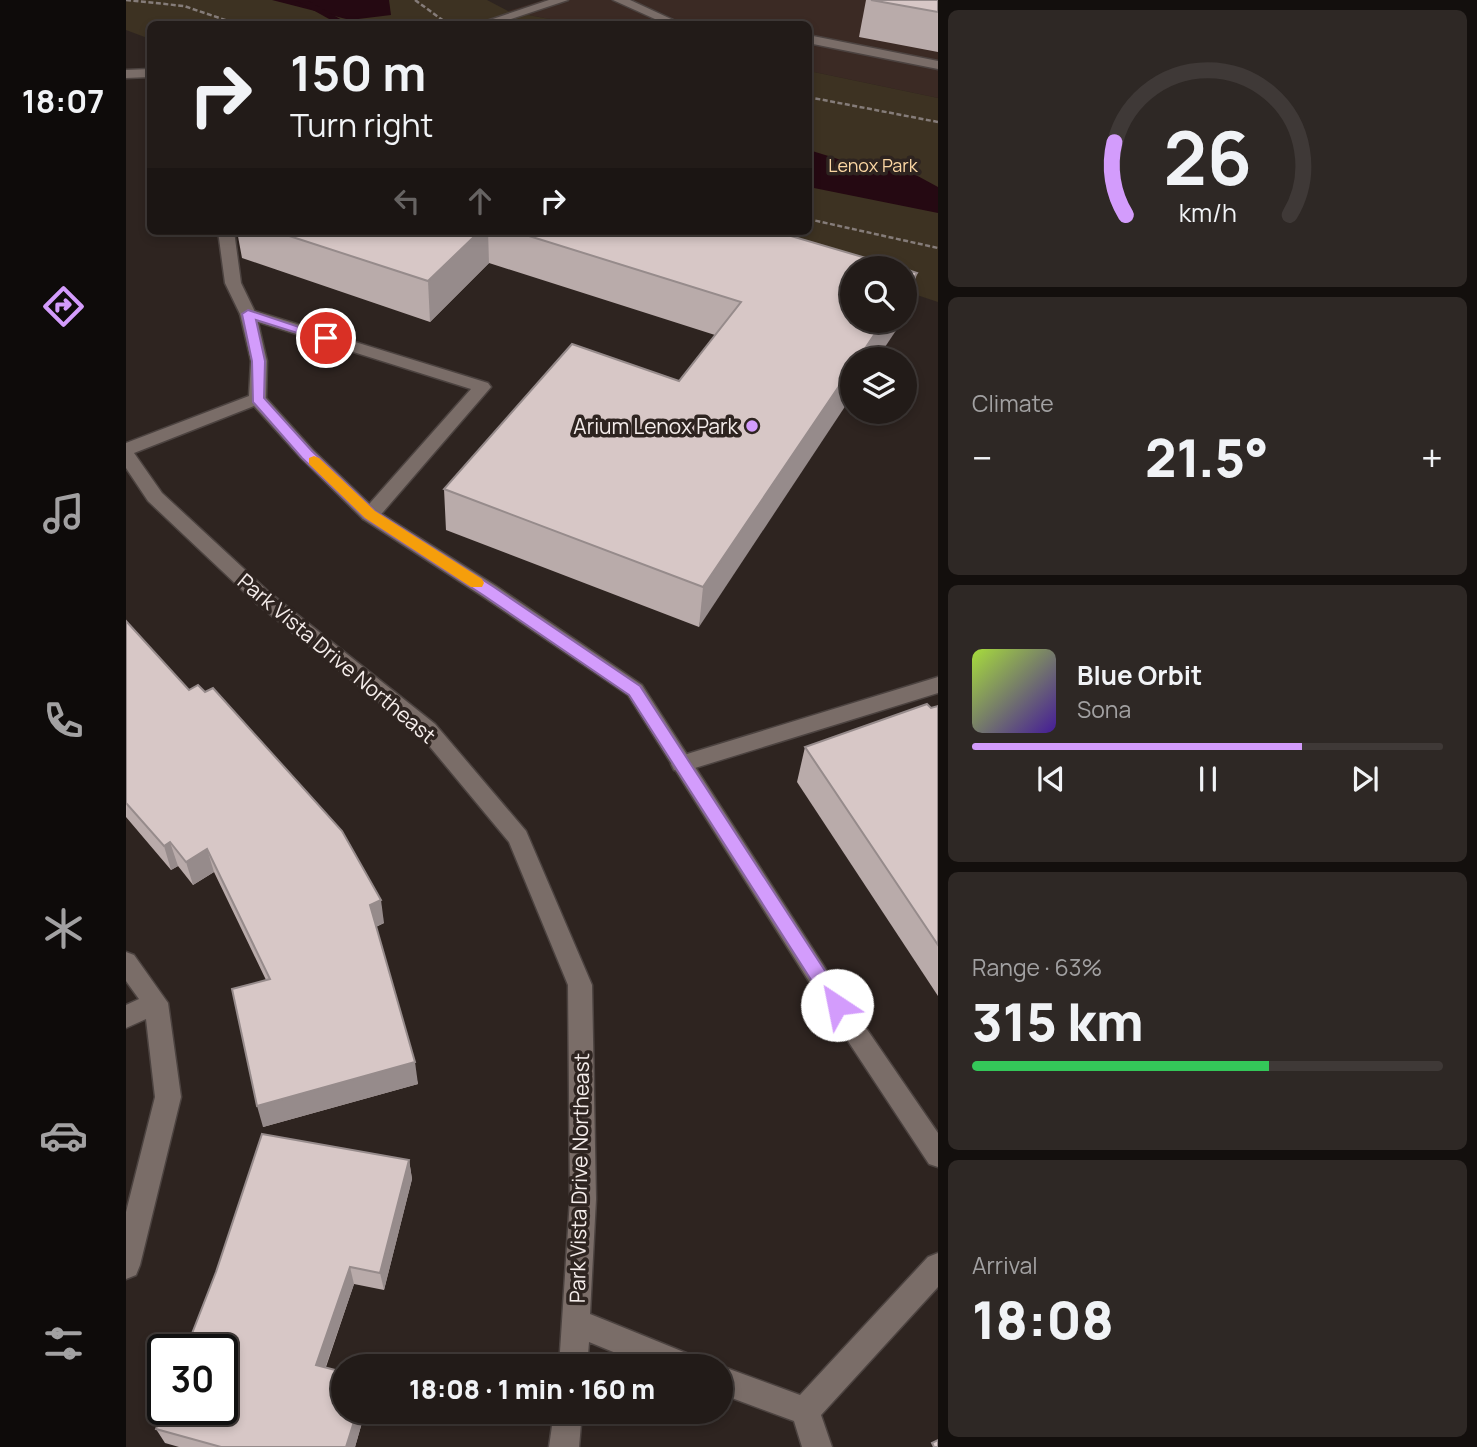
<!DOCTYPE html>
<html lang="en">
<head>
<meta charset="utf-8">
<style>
	:root { --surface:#221b18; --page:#2e2825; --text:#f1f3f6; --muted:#a2a1a2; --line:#3f3937; --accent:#d39cfc }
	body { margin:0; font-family:Manrope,sans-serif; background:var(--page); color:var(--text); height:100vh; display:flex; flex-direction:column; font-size:26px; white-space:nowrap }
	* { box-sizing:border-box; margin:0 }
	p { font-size:23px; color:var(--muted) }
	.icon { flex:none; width:38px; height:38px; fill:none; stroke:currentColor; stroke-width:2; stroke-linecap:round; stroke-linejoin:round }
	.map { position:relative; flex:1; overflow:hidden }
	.drawer { display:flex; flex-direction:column; gap:10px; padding:10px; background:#130f0d; width:539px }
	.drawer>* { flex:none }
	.top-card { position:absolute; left:21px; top:21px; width:665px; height:214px; border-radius:10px; box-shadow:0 4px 10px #0003,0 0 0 2px var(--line); background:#221b18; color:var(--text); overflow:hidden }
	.tools { position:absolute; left:714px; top:256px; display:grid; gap:14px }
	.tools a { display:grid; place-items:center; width:77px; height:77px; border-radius:50%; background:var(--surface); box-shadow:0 4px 10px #0003,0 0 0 2px var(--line); font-size:35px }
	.speed { position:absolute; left:21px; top:1334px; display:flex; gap:14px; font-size:35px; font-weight:700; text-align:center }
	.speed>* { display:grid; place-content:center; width:91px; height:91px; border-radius:50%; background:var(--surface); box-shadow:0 4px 10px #0003,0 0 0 2px var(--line); line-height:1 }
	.speed .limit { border:4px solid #111; border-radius:10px; background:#fff; color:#111 }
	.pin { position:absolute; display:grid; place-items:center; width:60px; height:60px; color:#fff; margin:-30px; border:4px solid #fff; border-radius:50%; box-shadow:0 2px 7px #0007 }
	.me { position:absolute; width:77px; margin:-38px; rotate:326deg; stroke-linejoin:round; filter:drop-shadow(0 0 5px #0008) }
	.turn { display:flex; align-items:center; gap:24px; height:147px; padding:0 28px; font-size:32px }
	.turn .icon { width:91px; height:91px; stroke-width:2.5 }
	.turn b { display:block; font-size:49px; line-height:60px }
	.lanes { display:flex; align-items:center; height:66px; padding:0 28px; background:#0003; justify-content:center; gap:35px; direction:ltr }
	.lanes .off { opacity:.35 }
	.big { font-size:52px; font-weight:800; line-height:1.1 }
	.drawer .card { flex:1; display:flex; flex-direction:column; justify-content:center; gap:10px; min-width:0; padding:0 24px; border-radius:10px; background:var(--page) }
	.drawer .dial { align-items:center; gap:0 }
	.dial svg { height:182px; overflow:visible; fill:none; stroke:var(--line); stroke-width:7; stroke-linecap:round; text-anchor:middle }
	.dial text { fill:var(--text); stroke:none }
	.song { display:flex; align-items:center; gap:21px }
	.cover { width:84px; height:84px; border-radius:10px; background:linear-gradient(135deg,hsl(80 70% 55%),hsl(260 70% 35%)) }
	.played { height:7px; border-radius:4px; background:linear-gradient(90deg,var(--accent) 70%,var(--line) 70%) }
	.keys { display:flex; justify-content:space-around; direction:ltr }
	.heat { display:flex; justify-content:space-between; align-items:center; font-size:38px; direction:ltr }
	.charge { height:10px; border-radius:5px; background:linear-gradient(90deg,#34c759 63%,var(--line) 0) }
	.trip { position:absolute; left:205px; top:1354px; width:402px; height:70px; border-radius:35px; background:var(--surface); box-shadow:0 4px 10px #0003,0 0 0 2px var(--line); font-weight:800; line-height:70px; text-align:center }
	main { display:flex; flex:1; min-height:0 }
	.tabs { display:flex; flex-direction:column; width:126px; justify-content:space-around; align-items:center; background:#0e0b0a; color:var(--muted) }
	.tabs .icon { width:49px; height:49px }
	.tabs .current { color:var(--accent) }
	.tabs b { font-size:32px; color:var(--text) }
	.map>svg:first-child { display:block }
</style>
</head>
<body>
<main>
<nav class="tabs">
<b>18:07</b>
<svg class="icon current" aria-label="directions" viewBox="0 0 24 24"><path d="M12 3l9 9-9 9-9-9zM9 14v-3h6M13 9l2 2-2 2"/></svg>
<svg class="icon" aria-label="music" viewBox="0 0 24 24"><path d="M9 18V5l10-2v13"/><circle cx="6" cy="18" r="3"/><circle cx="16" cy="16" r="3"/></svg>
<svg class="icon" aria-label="phone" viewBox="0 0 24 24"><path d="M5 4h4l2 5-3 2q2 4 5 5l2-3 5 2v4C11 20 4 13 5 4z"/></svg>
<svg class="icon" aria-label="climate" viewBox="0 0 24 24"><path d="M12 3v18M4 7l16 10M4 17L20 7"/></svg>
<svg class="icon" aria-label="car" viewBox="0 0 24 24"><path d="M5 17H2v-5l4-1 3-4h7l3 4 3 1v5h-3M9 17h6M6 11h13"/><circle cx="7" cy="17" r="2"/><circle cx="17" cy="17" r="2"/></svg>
<svg class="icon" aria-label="filters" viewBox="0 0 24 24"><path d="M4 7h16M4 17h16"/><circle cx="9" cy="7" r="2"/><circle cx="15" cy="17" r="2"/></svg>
</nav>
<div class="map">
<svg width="812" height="1447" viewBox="0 0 812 1447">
	<rect width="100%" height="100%" fill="#2e2420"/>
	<polygon fill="#3b2a24" points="417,0 812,0 812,98 683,71 682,24 449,24 382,11"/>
	<g fill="#3d3222">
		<polygon points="0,0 361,0 382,11 449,24 24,24 24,39 0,30"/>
		<polygon points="683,71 812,98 812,302 779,291 779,268 726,268 600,231 682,231"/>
	</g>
	<g fill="#250912">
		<polygon points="146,0 263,0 265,15 224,20"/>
		<polygon points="683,150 712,159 788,174 812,187 812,213 683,187"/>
	</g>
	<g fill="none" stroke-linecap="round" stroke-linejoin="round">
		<polygon fill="#250912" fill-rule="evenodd" points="169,0 181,0 223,24 212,24"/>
		<g stroke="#4c4340" stroke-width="3">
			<g id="lane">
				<polygon points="487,0 504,0 556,24 540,24"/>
				<polygon points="682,35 812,61 812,69 682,43"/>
				<polygon points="122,309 362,383 365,387 251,519 237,519 235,515 237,511 345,389 116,317 114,314"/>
				<polygon points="812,677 812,693 556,772 548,770 545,764 548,758"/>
			</g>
		</g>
		<g stroke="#4c4340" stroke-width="3">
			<g id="street">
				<polygon points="423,0 442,0 370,24 352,24"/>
				<polygon points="24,69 24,77 0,78 0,70"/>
				<polygon points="92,231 108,231 115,283 130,314 141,361 140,398 187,450 251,511 370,586 516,685 705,977 812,1133 812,1167 803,1164 689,991 502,695 356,596 237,519 175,458 128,406 8,453 36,493 144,593 309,724 400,831 466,985 470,1199 464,1314 570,1357 574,1367 524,1367 463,1342 461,1367 433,1367 444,1199 442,985 383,842 295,736 130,603 22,501 0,468 0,443 123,396 125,361 114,314 99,283"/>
				<polygon points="0,952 8,955 42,1003 55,1097 14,1265 10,1275 0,1279 0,1212 29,1097 20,1019 0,1028 0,1005 13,999 0,981"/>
				<polygon points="812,1253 812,1287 695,1415 706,1447 676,1447 668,1421 595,1394 595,1367 593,1367 595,1366 674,1395 802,1257"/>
				<polygon points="428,1412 456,1412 453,1447 423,1447"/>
			</g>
		</g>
		<g stroke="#857c79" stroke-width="2.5" stroke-dasharray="5 2.5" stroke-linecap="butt">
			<polyline points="0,0 58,6 111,24"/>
			<polyline points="289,0 322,24"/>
			<polyline points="682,97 812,122"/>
			<polyline points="682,219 812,248"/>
		</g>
		<use href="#lane" fill="#7a6d68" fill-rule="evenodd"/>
		<use href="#street" fill="#7a6d68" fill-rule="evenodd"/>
	</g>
	<g fill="#b9abaa">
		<polygon points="740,0 812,0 812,52 733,37"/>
		<polygon points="111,231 648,231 573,627 320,530 318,489 553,381 589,335 363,263 304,322 116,258"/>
		<polygon points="0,621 258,923 250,927 292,1084 137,1127 140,980 88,872 67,885 52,866 45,870 0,817"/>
		<polygon points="812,706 812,996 671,782 679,747"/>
		<polygon points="283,1160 286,1179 258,1290 228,1284 200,1367 239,1412 229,1447 53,1447 39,1443 30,1429"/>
	</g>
	<g fill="#968b8b">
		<polygon points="354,231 362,231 363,263 304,322 302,281"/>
		<polygon points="791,273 782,313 779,317 779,290"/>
		<polygon points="758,320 777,320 751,359 732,359"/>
		<polygon points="726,367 726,396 573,627 577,587"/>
		<polygon points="44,842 52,866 45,870 38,846"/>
		<polygon points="81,849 88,872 67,885 60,862"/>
		<polygon points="255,900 258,923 247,928 244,905"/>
		<polygon points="289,1062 292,1084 137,1127 131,1106"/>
		<polygon points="283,1160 286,1179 258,1290 254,1273"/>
		<polygon points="224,1267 228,1284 195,1380 190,1365"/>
		<polygon points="231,1412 239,1412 229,1447 220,1447"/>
	</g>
	<g fill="#d7c7c6" stroke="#968b8b" stroke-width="2">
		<polygon points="745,0 812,0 812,12"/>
		<polygon points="148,231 354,231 302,281"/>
		<polygon points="387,231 648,231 774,268 726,268 726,320 758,320 732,359 726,359 726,367 577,587 318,489 446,344 553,381 615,302"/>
		<polygon points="779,269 791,273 779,290"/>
		<polygon points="0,621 63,690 72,685 79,692 87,688 216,831 255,900 244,905 289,1062 131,1106 106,989 144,979 81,849 60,862 44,842 38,846 0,803"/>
		<polygon points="801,704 805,708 812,706 812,945 679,747"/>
		<polygon points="136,1134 283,1160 254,1273 224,1267 190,1365 217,1372 217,1412 231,1412 220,1447 95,1447 30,1429 37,1409 96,1409 96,1349 60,1349 90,1272"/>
		<polygon points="812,1440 812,1447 808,1447 806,1443"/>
	</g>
	<polygon fill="#d39cfc" stroke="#8965a4" stroke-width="2" points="122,310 206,338 200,342 130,320 139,361 138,398 186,451 249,511 368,587 514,686 718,1000 721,1005 718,1011 711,1014 705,1011 503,695 357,595 239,518 176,458 127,402 126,361 116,314"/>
	<polygon fill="#f59e0b" points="188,456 193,458 249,511 356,579 358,583 356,587 345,587 239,518 183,464 183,458"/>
	<circle fill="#d39cfc" stroke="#2e2420" stroke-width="2.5" cx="626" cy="426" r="7"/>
	<g text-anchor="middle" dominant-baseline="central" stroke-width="7" stroke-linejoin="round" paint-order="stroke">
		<g font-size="18" fill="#fbd6a3" stroke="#2e2420">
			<text x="747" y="165">Lenox Park</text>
		</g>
		<g font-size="21" fill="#f5edeb" stroke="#2e2420" text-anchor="end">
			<text x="612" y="426">Arium Lenox Park</text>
		</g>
		<g font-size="21" fill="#f5edeb" stroke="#2e2420">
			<text transform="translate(211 658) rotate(40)">Park Vista Drive Northeast</text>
			<text transform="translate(453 1178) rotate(-89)">Park Vista Drive Northeast</text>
		</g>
	</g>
</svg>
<div class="tools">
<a><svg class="icon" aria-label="search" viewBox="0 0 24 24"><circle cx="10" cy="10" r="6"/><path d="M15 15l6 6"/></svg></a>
<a><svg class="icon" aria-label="layers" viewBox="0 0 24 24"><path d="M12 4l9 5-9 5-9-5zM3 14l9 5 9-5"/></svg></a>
</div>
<div class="speed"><div class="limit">30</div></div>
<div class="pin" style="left:200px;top:338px;background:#d93025"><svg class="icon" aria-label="arrive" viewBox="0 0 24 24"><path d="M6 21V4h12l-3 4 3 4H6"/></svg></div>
<svg class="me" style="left:711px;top:1005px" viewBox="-20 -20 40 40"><circle r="19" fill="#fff"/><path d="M0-13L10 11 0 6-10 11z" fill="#d39cfc"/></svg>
<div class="trip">18:08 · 1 min · 160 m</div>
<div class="top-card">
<div class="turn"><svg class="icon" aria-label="right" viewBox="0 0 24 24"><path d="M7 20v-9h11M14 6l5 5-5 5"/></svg><div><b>150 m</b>Turn right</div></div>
<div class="lanes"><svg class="icon off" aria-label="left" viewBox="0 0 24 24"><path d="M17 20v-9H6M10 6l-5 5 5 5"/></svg><svg class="icon off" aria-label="ahead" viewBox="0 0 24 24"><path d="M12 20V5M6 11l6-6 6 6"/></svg><svg class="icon" aria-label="right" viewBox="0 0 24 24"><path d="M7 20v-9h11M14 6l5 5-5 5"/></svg></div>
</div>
</div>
<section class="drawer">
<div class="card dial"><svg viewBox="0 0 100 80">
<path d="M14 69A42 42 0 1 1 86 69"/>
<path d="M14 69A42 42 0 0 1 9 37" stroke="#d39cfc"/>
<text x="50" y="56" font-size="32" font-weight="700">26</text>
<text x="50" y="72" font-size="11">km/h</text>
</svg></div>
<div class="card"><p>Climate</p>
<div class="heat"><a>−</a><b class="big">21.5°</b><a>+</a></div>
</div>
<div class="card">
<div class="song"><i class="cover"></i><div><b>Blue Orbit</b><p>Sona</p></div></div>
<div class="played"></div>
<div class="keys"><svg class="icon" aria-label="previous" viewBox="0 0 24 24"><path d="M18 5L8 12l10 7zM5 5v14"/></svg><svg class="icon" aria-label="pause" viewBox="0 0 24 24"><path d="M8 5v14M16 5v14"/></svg><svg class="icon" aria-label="next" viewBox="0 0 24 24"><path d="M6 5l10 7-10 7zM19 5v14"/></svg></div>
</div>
<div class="card"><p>Range · 63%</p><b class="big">315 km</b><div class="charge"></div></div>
<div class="card"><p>Arrival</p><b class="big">18:08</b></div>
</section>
</main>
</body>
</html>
